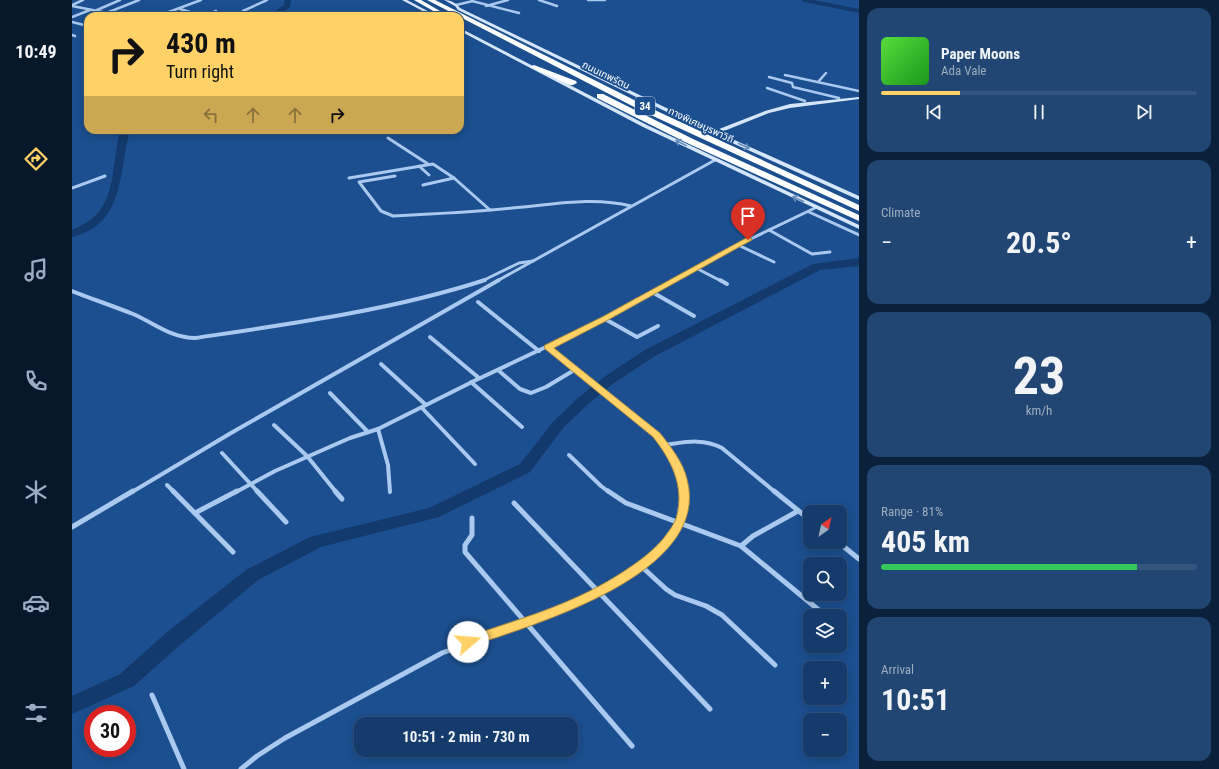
<!DOCTYPE html>
<html lang="en">
<head>
<meta charset="utf-8">
<style>
	:root { --surface:#143b6b; --page:#214673; --text:#f1f3f6; --muted:#9dadc1; --line:#33557e; --accent:#ffd166 }
	body { margin:0; font-family:"Roboto Condensed","Noto Sans Thai",sans-serif; background:var(--page); color:var(--text); height:100vh; display:flex; flex-direction:column; font-size:15px; white-space:nowrap }
	* { box-sizing:border-box; margin:0 }
	p { font-size:13px; color:var(--muted) }
	.icon { flex:none; width:22px; height:22px; fill:none; stroke:currentColor; stroke-width:2; stroke-linecap:round; stroke-linejoin:round }
	.map { position:relative; flex:1; overflow:hidden }
	.details { display:flex; flex-direction:column; gap:8px; padding:8px; background:#0b203b; width:360px }
	.details>* { flex:none }
	.guide { position:absolute; left:12px; top:12px; width:380px; height:122px; border-radius:12px; box-shadow:0 2px 10px #0003,0 0 0 1px var(--line); background:#ffd166; color:#111; overflow:hidden }
	.needle { width:26px; rotate:33deg }
	.controls { position:absolute; left:731px; top:505px; display:grid; gap:8px }
	.controls a { display:grid; place-items:center; width:44px; height:44px; border-radius:8px; background:var(--surface); box-shadow:0 2px 10px #0003,0 0 0 1px var(--line); font-size:20px }
	.speed { position:absolute; left:12px; top:705px; display:flex; gap:8px; font-size:20px; font-weight:700; text-align:center }
	.speed>* { display:grid; place-content:center; width:52px; height:52px; border-radius:50%; background:var(--surface); box-shadow:0 2px 10px #0003,0 0 0 1px var(--line); line-height:1 }
	.speed .limit { border:6px solid #d22; background:#fff; color:#111 }
	.pin { position:absolute; display:grid; place-items:center; width:34px; height:34px; color:#fff; margin:-41px -17px; border-radius:50% 50% 50% 0; rotate:-45deg; box-shadow:0 0 4px #0007 }
	.pin .icon { rotate:45deg }
	.me { position:absolute; width:44px; margin:-22px; rotate:72deg; stroke-linejoin:round; filter:drop-shadow(0 0 3px #0008) }
	.turn { display:flex; align-items:center; gap:14px; height:84px; padding:0 16px; font-size:18px }
	.turn .icon { width:52px; height:52px; stroke-width:2.5 }
	.turn b { display:block; font-size:28px; line-height:34px }
	.lanes { display:flex; align-items:center; height:38px; padding:0 16px; background:#0003; justify-content:center; gap:20px; direction:ltr }
	.lanes .off { opacity:.35 }
	.big { font-size:30px; font-weight:700; line-height:1.1 }
	.details .tile { flex:1; display:flex; flex-direction:column; justify-content:center; gap:6px; min-width:0; padding:0 14px; border-radius:12px; background:var(--page) }
	.details .dial { align-items:center; gap:0 }
	.dial b { font-size:52px; line-height:1 }
	.song { display:flex; align-items:center; gap:12px }
	.cover { width:48px; height:48px; border-radius:6px; background:linear-gradient(135deg,hsl(110 70% 55%),hsl(120 70% 35%)) }
	.played { height:4px; border-radius:2px; background:linear-gradient(90deg,var(--accent) 25%,var(--line) 25%) }
	.keys { display:flex; justify-content:space-around; direction:ltr }
	.heat { display:flex; justify-content:space-between; align-items:center; font-size:22px; direction:ltr }
	.charge { height:6px; border-radius:3px; background:linear-gradient(90deg,#34c759 81%,var(--line) 0) }
	.trip { position:absolute; left:282px; top:717px; width:224px; height:40px; border-radius:12px; background:var(--surface); box-shadow:0 2px 10px #0003,0 0 0 1px var(--line); font-weight:700; line-height:40px; text-align:center }
	main { display:flex; flex:1; min-height:0 }
	.dock { display:flex; flex-direction:column; width:72px; justify-content:space-around; align-items:center; background:#08182b; color:var(--muted) }
	.dock .icon { width:28px; height:28px }
	.dock .active { color:var(--accent) }
	.dock b { font-size:18px; color:var(--text) }
	.map>svg:first-child { display:block }
</style>
</head>
<body>
<main>
<nav class="dock">
<b>10:49</b>
<svg class="icon active" aria-label="directions" viewBox="0 0 24 24"><path d="M12 3l9 9-9 9-9-9zM9 14v-3h6M13 9l2 2-2 2"/></svg>
<svg class="icon" aria-label="music" viewBox="0 0 24 24"><path d="M9 18V5l10-2v13"/><circle cx="6" cy="18" r="3"/><circle cx="16" cy="16" r="3"/></svg>
<svg class="icon" aria-label="phone" viewBox="0 0 24 24"><path d="M5 4h4l2 5-3 2q2 4 5 5l2-3 5 2v4C11 20 4 13 5 4z"/></svg>
<svg class="icon" aria-label="climate" viewBox="0 0 24 24"><path d="M12 3v18M4 7l16 10M4 17L20 7"/></svg>
<svg class="icon" aria-label="car" viewBox="0 0 24 24"><path d="M5 17H2v-5l4-1 3-4h7l3 4 3 1v5h-3M9 17h6M6 11h13"/><circle cx="7" cy="17" r="2"/><circle cx="17" cy="17" r="2"/></svg>
<svg class="icon" aria-label="filters" viewBox="0 0 24 24"><path d="M4 7h16M4 17h16"/><circle cx="9" cy="7" r="2"/><circle cx="15" cy="17" r="2"/></svg>
</nav>
<div class="map">
<svg width="787" height="769" viewBox="0 0 787 769">
	<rect width="100%" height="100%" fill="#1b4f8f"/>
	<g fill="none" stroke-linecap="round" stroke-linejoin="round">
		<g fill="#123a6d" fill-rule="evenodd">
			<polygon points="213,0 219,0 218,7 205,16 196,16 212,5"/>
			<polygon points="729,0 742,0 787,9 787,13 732,2"/>
			<path d="M48,130H58C46,172 54,224 0,237V230C8,226 17,222 24,215C44,194 41,157 48,130Z"/>
			<polygon points="787,258 787,266 748,270 583,356 542,383 515,405 491,428 458,472 367,517 249,547 186,580 108,645 62,686 0,714 0,696 48,674 94,633 174,570 238,537 357,508 448,464 481,422 505,399 532,377 573,350 741,264"/>
		</g>
		<g stroke="#a9c9ee" stroke-width="2.5">
			<polyline points="467,0 485,6"/>
			<polyline points="516,0 533,0"/>
			<polyline points="400,1 447,13"/>
			<polyline points="0,5 11,0"/>
			<polyline points="384,5 401,1"/>
			<polyline points="0,6 51,16"/>
			<polyline points="414,6 436,0"/>
			<polyline points="108,9 132,16"/>
			<polyline points="25,10 48,0"/>
			<polyline points="37,12 67,0"/>
			<polyline points="86,16 129,0"/>
			<polyline points="132,16 144,11"/>
			<polyline points="187,16 171,11 195,0"/>
			<polyline points="0,17 18,10"/>
			<polyline points="0,22 16,26"/>
			<polyline points="0,35 3,36"/>
			<polyline points="713,75 787,91"/>
			<polyline points="697,77 720,83 721,87 767,98"/>
			<polyline points="746,82 754,73"/>
			<polyline points="695,88 733,101"/>
		</g>
		<g stroke="#a9c9ee" stroke-width="3">
			<polyline points="316,138 356,164"/>
			<polyline points="347,166 357,175"/>
			<path d="M323,176L287,182L309,211L321,216C361,214 401,212 440,208C479,205 520,196 559,206"/>
			<polyline points="277,178 361,164 382,178 418,210"/>
			<polyline points="351,185 382,178"/>
			<polyline points="0,188 33,176"/>
			<polyline points="737,212 787,235"/>
			<polyline points="697,230 740,254 758,252"/>
			<polyline points="666,245 702,262"/>
			<polyline points="624,268 649,281"/>
			<polyline points="410,281 447,263 461,261"/>
			<polyline points="425,281 643,160"/>
			<polyline points="601,281 666,245 745,207"/>
		</g>
		<g stroke="#a9c9ee" stroke-width="4">
			<polyline points="648,280 655,284"/>
			<path d="M0,291C20,299 41,306 61,314C82,323 99,338 123,338C218,324 321,310 413,280"/>
			<polyline points="580,292 622,316"/>
			<polyline points="406,302 467,351"/>
			<polyline points="533,319 565,337 586,326"/>
			<polyline points="358,337 407,378"/>
			<polyline points="476,347 585,435 602,461 608,475 611,492"/>
			<polyline points="309,364 354,405"/>
			<polyline points="426,370 448,389 459,393 474,387 504,369"/>
			<polyline points="399,382 450,427"/>
			<polyline points="258,393 296,432"/>
			<polyline points="350,408 403,464"/>
			<polyline points="202,425 235,456 264,492"/>
			<polyline points="306,429 316,465 318,492"/>
			<path d="M593,445C614,442 631,438 650,448L703,492"/>
			<polyline points="150,453 186,492"/>
			<polyline points="497,455 529,486 537,492"/>
			<polyline points="95,485 102,492"/>
			<polyline points="60,492 159,433 427,280"/>
			<polyline points="164,492 203,471 278,438 306,429 404,380 533,319 603,280"/>
		</g>
		<g stroke="#a9c9ee" stroke-width="5">
			<polyline points="101,491 161,552"/>
			<polyline points="185,491 214,522"/>
			<polyline points="263,491 270,499"/>
			<polyline points="536,491 554,503 669,546 754,616"/>
			<polyline points="702,491 738,520"/>
			<polyline points="442,503 638,709"/>
			<polyline points="123,513 165,491"/>
			<polyline points="400,518 400,535 393,545 393,552 560,746"/>
			<polyline points="0,527 61,491"/>
			<polyline points="766,542 787,559"/>
			<polyline points="669,546 681,536 726,511"/>
			<polyline points="569,566 594,589 603,595 634,606 650,615 703,665"/>
			<polyline points="80,695 112,769"/>
			<polyline points="169,769 185,756 213,738 370,653 477,614 519,596 556,576 587,551 606,523 611,491"/>
		</g>
		<g fill="#d6e6fa" fill-rule="evenodd">
			<polygon points="330,0 335,0 365,16 360,16"/>
			<path d="M372,0C379,0 384,3 388,8L642,131L693,111L718,104L787,97V99L718,108L697,113L647,133L787,196V200L640,134L386,10L383,6Z"/>
			<polygon points="388,28 575,125 787,225 787,229 571,127 388,31"/>
		</g>
		<g fill="#fff" fill-rule="evenodd">
			<polygon points="342,0 349,0 368,11 363,12"/>
			<polygon points="355,0 363,0 574,106 787,205 787,211 568,110"/>
			<polygon points="462,65 504,81 505,83 501,85 498,85 460,68 458,67"/>
			<polygon points="525,94 531,94 621,139 787,215 787,221 615,143 525,98"/>
		</g>
	</g>
	<defs><path id="oneway-shaft" d="M-6 0H5M1.5-3L5.5 0L1.5 3" fill="none" stroke-width="1.6" stroke-linecap="round" stroke-linejoin="round"/></defs>
	<g stroke="#668bba">
		<use href="#oneway-shaft" transform="translate(609 143) rotate(-154)"/>
		<use href="#oneway-shaft" transform="translate(672 146) rotate(24)"/>
		<use href="#oneway-shaft" transform="translate(726 199) rotate(-155)"/>
	</g>
	<path fill="#ffd166" stroke="#a68842" d="M674,238H679L680,240L536,320L482,348L588,433C599,447 611,462 615,479C641,574 461,625 396,647L392,645L390,642L392,638C446,619 497,606 546,575C563,564 578,554 591,539C596,532 603,524 605,515C612,485 599,460 581,437L473,349L472,347L473,345L530,317Z"/>
	<g text-anchor="middle" dominant-baseline="central" stroke-width="4" stroke-linejoin="round" paint-order="stroke">
		<g font-size="10" fill="#fff" stroke="#1b4f8f">
			<text transform="translate(534 75) rotate(26)">ถนนเทพรัตน</text>
			<text transform="translate(629 125) rotate(25)">ทางพิเศษบูรพาวิถี</text>
		</g>
		<rect fill="#1b4f8f" stroke="#bbcadd" stroke-width="1" x="563" y="97" width="20" height="18" rx="3"/>
		<g font-size="11" font-weight="bold" fill="#fff">
			<text x="573" y="106">34</text>
		</g>
	</g>
</svg>
<div class="controls">
<a><svg class="needle" viewBox="-14 -14 28 28"><path d="M0-13l5 13h-10z" fill="#e53935"/><path d="M0 13l5-13h-10z" fill="#9dadc1"/></svg></a>
<a><svg class="icon" aria-label="search" viewBox="0 0 24 24"><circle cx="10" cy="10" r="6"/><path d="M15 15l6 6"/></svg></a>
<a><svg class="icon" aria-label="layers" viewBox="0 0 24 24"><path d="M12 4l9 5-9 5-9-5zM3 14l9 5 9-5"/></svg></a>
<a>+</a>
<a>−</a>
</div>
<div class="speed"><div class="limit">30</div></div>
<div class="pin" style="left:676px;top:240px;background:#d93025"><svg class="icon" aria-label="arrive" viewBox="0 0 24 24"><path d="M6 21V4h12l-3 4 3 4H6"/></svg></div>
<svg class="me" style="left:396px;top:642px" viewBox="-20 -20 40 40"><circle r="19" fill="#fff"/><path d="M0-13L10 11 0 6-10 11z" fill="#ffd166"/></svg>
<div class="trip">10:51 · 2 min · 730 m</div>
<div class="guide">
<div class="turn"><svg class="icon" aria-label="right" viewBox="0 0 24 24"><path d="M7 20v-9h11M14 6l5 5-5 5"/></svg><div><b>430 m</b>Turn right</div></div>
<div class="lanes"><svg class="icon off" aria-label="left" viewBox="0 0 24 24"><path d="M17 20v-9H6M10 6l-5 5 5 5"/></svg><svg class="icon off" aria-label="ahead" viewBox="0 0 24 24"><path d="M12 20V5M6 11l6-6 6 6"/></svg><svg class="icon off" aria-label="ahead" viewBox="0 0 24 24"><path d="M12 20V5M6 11l6-6 6 6"/></svg><svg class="icon" aria-label="right" viewBox="0 0 24 24"><path d="M7 20v-9h11M14 6l5 5-5 5"/></svg></div>
</div>
</div>
<section class="details">
<div class="tile">
<div class="song"><i class="cover"></i><div><b>Paper Moons</b><p>Ada Vale</p></div></div>
<div class="played"></div>
<div class="keys"><svg class="icon" aria-label="previous" viewBox="0 0 24 24"><path d="M18 5L8 12l10 7zM5 5v14"/></svg><svg class="icon" aria-label="pause" viewBox="0 0 24 24"><path d="M8 5v14M16 5v14"/></svg><svg class="icon" aria-label="next" viewBox="0 0 24 24"><path d="M6 5l10 7-10 7zM19 5v14"/></svg></div>
</div>
<div class="tile"><p>Climate</p>
<div class="heat"><a>−</a><b class="big">20.5°</b><a>+</a></div>
</div>
<div class="tile dial"><b>23</b><p>km/h</p></div>
<div class="tile"><p>Range · 81%</p><b class="big">405 km</b><div class="charge"></div></div>
<div class="tile"><p>Arrival</p><b class="big">10:51</b></div>
</section>
</main>
</body>
</html>
